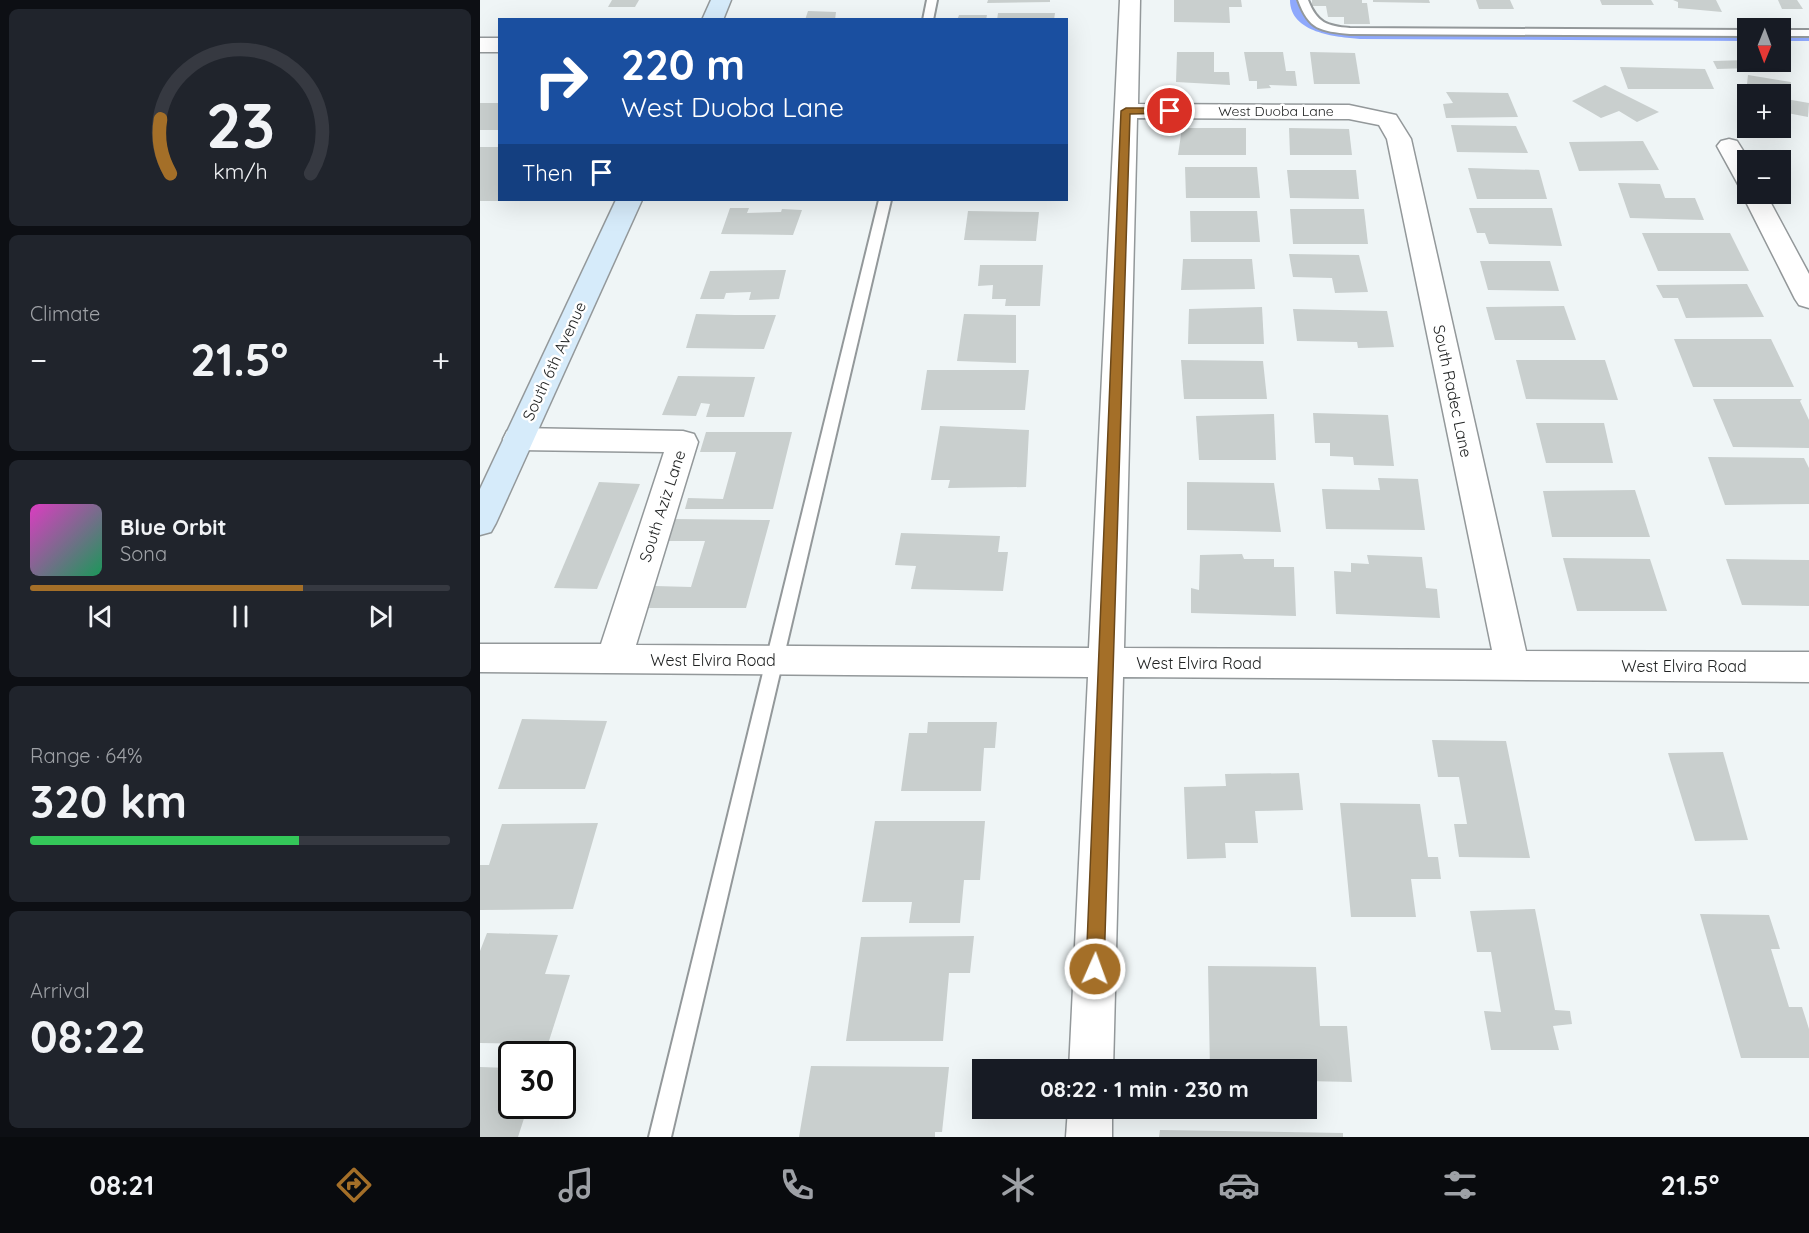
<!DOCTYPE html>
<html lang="en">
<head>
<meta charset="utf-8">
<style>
	:root { --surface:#171b24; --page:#20242c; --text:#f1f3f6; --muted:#9ea1a6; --line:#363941; --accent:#a46f28 }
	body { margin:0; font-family:Quicksand,sans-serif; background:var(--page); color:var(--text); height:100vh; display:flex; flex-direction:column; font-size:22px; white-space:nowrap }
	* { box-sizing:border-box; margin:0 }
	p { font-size:20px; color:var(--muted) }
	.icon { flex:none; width:33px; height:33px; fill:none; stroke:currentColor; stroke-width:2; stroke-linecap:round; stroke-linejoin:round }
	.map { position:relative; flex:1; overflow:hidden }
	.drawer { display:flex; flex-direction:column; gap:9px; padding:9px; background:#0d0f14; width:480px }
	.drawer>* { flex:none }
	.guide { position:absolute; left:18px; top:18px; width:570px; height:183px; border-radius:0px; box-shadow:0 6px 24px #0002; background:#1a4fa0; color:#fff; overflow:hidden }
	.needle { width:39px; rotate:181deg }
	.fabs { position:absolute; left:1257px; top:18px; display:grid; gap:12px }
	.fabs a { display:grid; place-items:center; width:54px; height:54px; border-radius:0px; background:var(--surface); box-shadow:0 6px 24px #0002; font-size:30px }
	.speed { position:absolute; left:18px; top:1041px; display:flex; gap:12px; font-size:30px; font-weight:700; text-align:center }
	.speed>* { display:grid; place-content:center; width:78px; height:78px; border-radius:50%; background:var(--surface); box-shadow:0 6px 24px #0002; line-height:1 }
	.speed .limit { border:3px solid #111; border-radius:9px; background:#fff; color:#111 }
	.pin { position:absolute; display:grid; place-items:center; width:51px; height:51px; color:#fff; margin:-26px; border:3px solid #fff; border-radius:50%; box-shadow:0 2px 6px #0007 }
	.me { position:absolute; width:66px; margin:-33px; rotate:2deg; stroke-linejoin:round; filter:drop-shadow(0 0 4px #0008) }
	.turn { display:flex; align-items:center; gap:21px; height:126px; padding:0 24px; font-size:27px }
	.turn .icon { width:78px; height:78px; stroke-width:2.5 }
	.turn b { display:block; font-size:42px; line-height:51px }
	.then { display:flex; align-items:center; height:57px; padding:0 24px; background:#0003; gap:12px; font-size:22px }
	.big { font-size:45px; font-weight:800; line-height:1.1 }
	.drawer .widget { flex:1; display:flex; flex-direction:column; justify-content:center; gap:9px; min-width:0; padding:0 21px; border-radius:9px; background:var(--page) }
	.drawer .dial { align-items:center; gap:0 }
	.dial svg { height:156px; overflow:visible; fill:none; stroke:var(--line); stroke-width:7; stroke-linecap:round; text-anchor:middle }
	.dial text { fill:var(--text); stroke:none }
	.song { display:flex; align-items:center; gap:18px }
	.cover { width:72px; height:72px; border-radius:9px; background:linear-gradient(135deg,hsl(310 70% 55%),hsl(150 70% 35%)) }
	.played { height:6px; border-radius:3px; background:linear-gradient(90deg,var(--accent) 65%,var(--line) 65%) }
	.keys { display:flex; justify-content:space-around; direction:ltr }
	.heat { display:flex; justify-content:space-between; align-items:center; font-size:33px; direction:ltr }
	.charge { height:9px; border-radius:4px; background:linear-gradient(90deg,#34c759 64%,var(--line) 0) }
	.trip { position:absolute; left:492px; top:1059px; width:345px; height:60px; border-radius:0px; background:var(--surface); box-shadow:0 6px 24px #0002; font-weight:800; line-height:60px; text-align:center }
	.tabs { display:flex; height:96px; justify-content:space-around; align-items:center; background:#090b0e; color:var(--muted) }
	.tabs .icon { width:42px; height:42px }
	.tabs .current { color:var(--accent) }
	.tabs b { font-size:27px; color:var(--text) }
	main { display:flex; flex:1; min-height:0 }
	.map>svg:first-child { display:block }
</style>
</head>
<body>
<main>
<section class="drawer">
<div class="widget dial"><svg viewBox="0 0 100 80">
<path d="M14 69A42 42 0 1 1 86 69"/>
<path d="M14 69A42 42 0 0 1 9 41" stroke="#a46f28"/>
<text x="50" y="56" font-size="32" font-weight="700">23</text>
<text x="50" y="72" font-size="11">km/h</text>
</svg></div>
<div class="widget"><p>Climate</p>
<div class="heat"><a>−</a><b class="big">21.5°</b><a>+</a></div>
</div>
<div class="widget">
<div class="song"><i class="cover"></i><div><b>Blue Orbit</b><p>Sona</p></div></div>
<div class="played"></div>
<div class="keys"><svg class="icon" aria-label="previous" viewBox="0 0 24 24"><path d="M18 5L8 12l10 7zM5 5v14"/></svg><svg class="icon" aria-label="pause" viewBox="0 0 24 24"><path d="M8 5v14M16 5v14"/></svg><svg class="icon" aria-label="next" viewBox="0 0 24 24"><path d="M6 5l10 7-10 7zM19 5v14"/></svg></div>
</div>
<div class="widget"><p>Range · 64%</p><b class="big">320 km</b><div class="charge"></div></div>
<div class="widget"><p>Arrival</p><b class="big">08:22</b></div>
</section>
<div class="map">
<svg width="1329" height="1137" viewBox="0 0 1329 1137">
	<rect width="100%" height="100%" fill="#eff5f6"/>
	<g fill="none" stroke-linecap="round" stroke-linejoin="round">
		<g fill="#8ea8fc" fill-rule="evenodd">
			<path d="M810,0H816C832,32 847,31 880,35L1268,37V41L880,39C856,37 810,33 810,0Z"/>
			<rect x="1300" y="37" width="29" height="4"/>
		</g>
	</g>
	<g fill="#c9cfce">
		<polygon points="132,0 159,0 155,7 128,7"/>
		<polygon points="508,0 570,0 570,2 507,3"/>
		<polygon points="694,0 761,0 762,7 749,7 750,23 694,22"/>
		<polygon points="832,0 882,0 882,3 887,3 890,24 864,24 864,17 848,17 846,6 832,6"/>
		<polygon points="893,0 949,0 950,3 893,2"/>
		<polygon points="996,0 1030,0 1034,9 999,9"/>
		<polygon points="1120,0 1171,0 1174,5 1122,5"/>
		<polygon points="1193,0 1236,0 1242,12 1198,8 1198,2"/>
		<polygon points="1298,0 1317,0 1323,9 1302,9"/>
		<polygon points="328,11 356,12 355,20 325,20"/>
		<polygon points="518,13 575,13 574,20 517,20"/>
		<polygon points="479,15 507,15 506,20 477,20"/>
		<polygon points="697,52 734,52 734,72 749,72 750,85 696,82"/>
		<polygon points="764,52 803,52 806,71 815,71 817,86 789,85 791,88 777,89 777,81 769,81"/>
		<polygon points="830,52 875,53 880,84 834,84"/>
		<polygon points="1268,60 1272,68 1237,69 1233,61"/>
		<polygon points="1140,67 1225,69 1234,89 1148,89"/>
		<polygon points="1268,75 1311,82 1309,96 1268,94 1268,102 1265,102"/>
		<polygon points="1125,85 1179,112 1157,122 1139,111 1121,118 1092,101"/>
		<polygon points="966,92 1028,93 1038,117 966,118 963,104 973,103"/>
		<polygon points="1300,98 1329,103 1328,117 1302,112"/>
		<rect x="0" y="103" width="20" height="27"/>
		<polygon points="971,125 1036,126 1048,153 977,152"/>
		<polygon points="702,128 766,128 766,155 698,155"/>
		<polygon points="809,128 869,129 872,155 810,155"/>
		<polygon points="1163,141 1179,170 1099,171 1089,142"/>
		<rect x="0" y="147" width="20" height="54"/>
		<polygon points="705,167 777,167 780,198 706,198"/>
		<polygon points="988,168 1059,170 1067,199 997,199"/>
		<polygon points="807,170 876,170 879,199 810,198"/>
		<polygon points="1138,183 1180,184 1185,198 1215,198 1224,220 1150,218"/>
		<polygon points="250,208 269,208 267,213 301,212 302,209 322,210 313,235 241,234"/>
		<polygon points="989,208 1072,208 1082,246 1009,244 1005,233 997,233"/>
		<polygon points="810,209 884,209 888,244 813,244"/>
		<polygon points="488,211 559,212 556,241 484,240"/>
		<polygon points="710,211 777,211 780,242 711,242"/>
		<polygon points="1162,233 1250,233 1269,271 1178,271"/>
		<polygon points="809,254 879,255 888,292 855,293 852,278 813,277"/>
		<polygon points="703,259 772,259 775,289 701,290"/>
		<polygon points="1000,261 1070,261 1079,291 1008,290"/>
		<polygon points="500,265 563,265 560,306 525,306 526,299 512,299 513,285 498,286"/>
		<polygon points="306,270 299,299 269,300 271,292 246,293 244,299 220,299 230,271"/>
		<polygon points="1267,284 1284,317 1206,318 1198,298 1183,298 1176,285"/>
		<polygon points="1084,306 1096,340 1015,340 1006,307"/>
		<polygon points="782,307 784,344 708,344 709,309"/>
		<polygon points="813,309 907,311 914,347 878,348 877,342 817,341"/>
		<polygon points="216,314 255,315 296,315 284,349 206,348"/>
		<polygon points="484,314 536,315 536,363 477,361"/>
		<polygon points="1194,339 1291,339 1314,387 1213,387"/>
		<polygon points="701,360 783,361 787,399 704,399"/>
		<polygon points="1036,360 1125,360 1138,400 1046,399"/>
		<polygon points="447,370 549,370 545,410 441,410"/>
		<polygon points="198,376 275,377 264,417 226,417 230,404 221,403 216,416 182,415"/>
		<polygon points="1233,399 1322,399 1320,401 1329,420 1329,448 1253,447"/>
		<polygon points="833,413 908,415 914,466 874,465 873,457 850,456 850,443 835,443"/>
		<polygon points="794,414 796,460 719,460 716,416"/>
		<polygon points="1056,423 1124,423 1133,463 1066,463"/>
		<polygon points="460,426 549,430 546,487 468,488 470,480 451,480"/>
		<polygon points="226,432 312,432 293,509 205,509 208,498 243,499 256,452 220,452"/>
		<polygon points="1228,457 1324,458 1329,468 1329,504 1245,505"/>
		<polygon points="898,478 938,479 945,530 846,529 842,489 900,490"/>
		<polygon points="119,482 160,484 117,589 74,588"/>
		<polygon points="707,482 794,483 801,532 707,530"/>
		<polygon points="1155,490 1170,537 1072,537 1063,491"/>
		<polygon points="194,519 290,520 266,608 169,608 175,586 211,587 225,541 186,541"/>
		<polygon points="421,533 520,536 518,552 528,552 523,591 431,589 436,566 415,565"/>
		<polygon points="762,554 764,559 794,559 794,567 814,567 816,616 711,613 711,588 719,590 720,555"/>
		<polygon points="887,555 942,557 946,588 957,589 960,618 856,614 854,571 871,572 871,563 889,564"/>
		<polygon points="1083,558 1170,559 1187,611 1097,611"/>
		<polygon points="1246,559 1329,560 1329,606 1262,605"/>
		<polygon points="42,719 127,721 105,789 18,789"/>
		<polygon points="448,722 517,722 515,748 504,748 501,791 421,791 429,733 447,733"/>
		<polygon points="952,740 1026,741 1050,858 979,857 974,824 987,824 979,777 958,777"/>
		<polygon points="1243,752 1268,840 1215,841 1188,753"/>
		<polygon points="819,773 823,810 775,811 778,843 745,843 746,858 707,859 704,787 746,786 745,774"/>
		<polygon points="860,803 940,804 948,857 958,857 961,879 931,879 936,917 871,917"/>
		<polygon points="395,821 505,821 500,880 484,880 480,923 429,923 432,902 382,902"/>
		<polygon points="118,823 93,909 0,910 0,865 9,865 22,824"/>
		<polygon points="1055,909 1075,1010 1090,1011 1092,1024 1073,1026 1079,1050 1011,1050 1004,1011 1021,1012 1011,952 997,952 990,911"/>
		<polygon points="1220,914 1289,915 1300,949 1291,949 1309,1007 1322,1007 1329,1029 1329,1058 1261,1058"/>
		<polygon points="7,933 78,935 65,974 90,975 68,1044 0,1043 0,951"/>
		<polygon points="494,936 490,973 469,973 463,1041 366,1041 381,937"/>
		<polygon points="728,966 836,967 840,1026 867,1026 872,1082 826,1081 826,1070 730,1070"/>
		<polygon points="331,1066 469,1067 462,1132 455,1132 455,1137 319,1137"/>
		<polygon points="0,1067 32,1068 32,1106 48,1106 38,1137 0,1137"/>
		<polygon points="680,1130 863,1133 863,1137 679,1137"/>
	</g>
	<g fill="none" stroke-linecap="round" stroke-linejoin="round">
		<g stroke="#93989a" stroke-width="4">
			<g id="lane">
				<polygon points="447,0 457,0 453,20 443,20"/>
				<path d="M818,0H828C837,23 847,26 870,28L1268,30V36L870,34C840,31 829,30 818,0Z"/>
				<rect x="1300" y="30" width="29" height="6"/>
				<polygon points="399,200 411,200 191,1137 169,1137"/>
			</g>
		</g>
		<g stroke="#93989a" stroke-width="3">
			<g id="street">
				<path d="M640,0H660L658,104L869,105L916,115L931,139L1046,651L1329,652V682L643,677L633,1070H589L608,677L0,672V644H121L184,452L38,450L27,447L23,439L27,431L38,428L203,431L214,434L218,442L156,645L609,648ZM657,118L869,119L899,125L907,139L1012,650L644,648Z"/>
				<rect x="0" y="38" width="20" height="14"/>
				<polygon points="1249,139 1257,141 1269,160 1268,194 1286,194 1329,274 1329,308 1319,305 1315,299 1262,194 1267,188 1259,186 1237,146 1241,141"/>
				<polygon points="588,1108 632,1108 632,1137 586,1137"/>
			</g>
		</g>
		<g stroke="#93989a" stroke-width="3">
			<g id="secondary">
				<polygon points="231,0 251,0 243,20 222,20"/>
				<polygon points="136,200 162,200 16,523 11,532 0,535 0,489"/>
			</g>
		</g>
		<use href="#lane" fill="#fff" fill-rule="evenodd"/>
		<use href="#street" fill="#fff" fill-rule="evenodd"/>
		<use href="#secondary" fill="#d6ebfa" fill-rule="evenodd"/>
	</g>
	<polygon fill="#a46f28" stroke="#6b481a" stroke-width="1.5" points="690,108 693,109 693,113 650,114 624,969 621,975 615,978 609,975 606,969 641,111 646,108"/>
	<g text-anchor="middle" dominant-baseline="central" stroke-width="5" stroke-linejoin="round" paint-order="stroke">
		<g font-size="14" fill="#222424" stroke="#fff">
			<text x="796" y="111">West Duoba Lane</text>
		</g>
		<g font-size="16" fill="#222424" stroke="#fff">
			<text transform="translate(74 361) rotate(-65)">South 6th Avenue</text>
			<text transform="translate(973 391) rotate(78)">South Radec Lane</text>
			<text transform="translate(182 506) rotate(-72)">South Aziz Lane</text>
			<text x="233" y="660">West Elvira Road</text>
			<text x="719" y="663">West Elvira Road</text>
			<text x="1204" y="666">West Elvira Road</text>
		</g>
	</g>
</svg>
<div class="fabs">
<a><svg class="needle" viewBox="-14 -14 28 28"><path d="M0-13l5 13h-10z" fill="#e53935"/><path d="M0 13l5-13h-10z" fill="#9ea1a6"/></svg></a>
<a>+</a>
<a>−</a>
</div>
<div class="speed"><div class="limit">30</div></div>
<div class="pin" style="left:690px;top:111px;background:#d93025"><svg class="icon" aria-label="arrive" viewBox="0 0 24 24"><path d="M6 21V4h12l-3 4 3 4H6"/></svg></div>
<svg class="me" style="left:615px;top:969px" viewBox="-20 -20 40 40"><circle r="17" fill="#a46f28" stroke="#fff" stroke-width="3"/><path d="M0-11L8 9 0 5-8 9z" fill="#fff"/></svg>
<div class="trip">08:22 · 1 min · 230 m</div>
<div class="guide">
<div class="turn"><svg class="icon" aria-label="right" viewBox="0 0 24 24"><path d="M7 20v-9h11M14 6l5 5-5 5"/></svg><div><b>220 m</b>West Duoba Lane</div></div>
<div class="then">Then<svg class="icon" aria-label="arrive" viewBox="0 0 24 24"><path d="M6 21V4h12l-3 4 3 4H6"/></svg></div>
</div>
</div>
</main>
<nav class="tabs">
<b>08:21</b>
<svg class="icon current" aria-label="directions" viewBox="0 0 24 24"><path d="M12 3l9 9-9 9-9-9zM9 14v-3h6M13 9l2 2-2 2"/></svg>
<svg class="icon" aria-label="music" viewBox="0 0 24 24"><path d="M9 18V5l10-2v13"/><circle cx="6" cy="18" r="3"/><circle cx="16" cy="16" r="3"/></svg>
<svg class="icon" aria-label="phone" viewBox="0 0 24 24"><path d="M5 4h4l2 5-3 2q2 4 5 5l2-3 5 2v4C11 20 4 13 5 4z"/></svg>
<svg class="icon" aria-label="climate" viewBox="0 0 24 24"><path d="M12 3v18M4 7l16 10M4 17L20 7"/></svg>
<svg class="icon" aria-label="car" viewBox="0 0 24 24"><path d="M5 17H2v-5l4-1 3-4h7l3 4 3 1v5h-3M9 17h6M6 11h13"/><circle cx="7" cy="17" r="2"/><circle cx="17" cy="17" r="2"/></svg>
<svg class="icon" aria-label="filters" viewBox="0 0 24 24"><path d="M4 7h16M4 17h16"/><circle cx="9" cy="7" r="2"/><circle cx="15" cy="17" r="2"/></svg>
<b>21.5°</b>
</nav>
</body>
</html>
